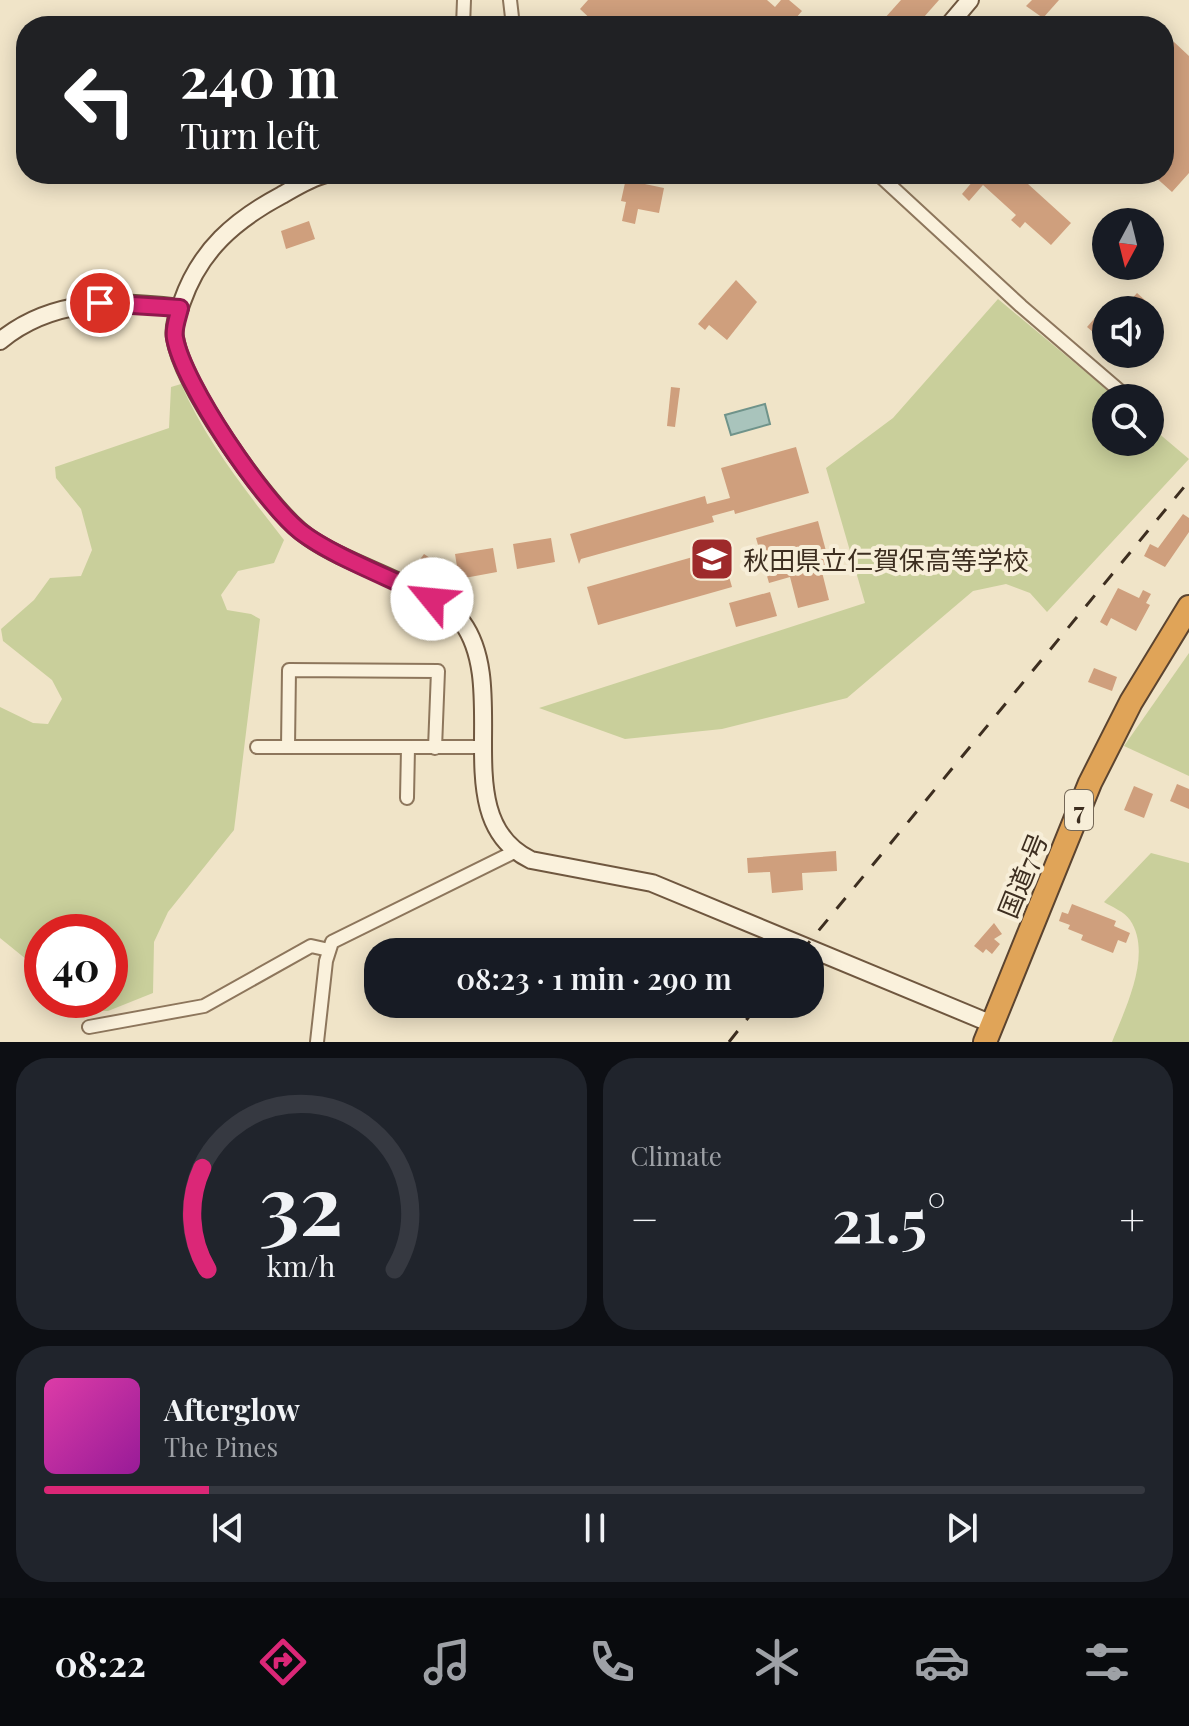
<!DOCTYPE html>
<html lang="en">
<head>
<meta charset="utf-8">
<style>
	:root { --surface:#171b24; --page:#20242c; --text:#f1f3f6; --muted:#9ea1a6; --line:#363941; --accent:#db2777 }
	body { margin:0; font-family:"Playfair Display","Noto Sans JP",serif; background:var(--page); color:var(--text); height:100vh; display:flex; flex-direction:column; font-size:30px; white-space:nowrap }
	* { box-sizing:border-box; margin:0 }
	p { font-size:26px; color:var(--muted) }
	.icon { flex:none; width:44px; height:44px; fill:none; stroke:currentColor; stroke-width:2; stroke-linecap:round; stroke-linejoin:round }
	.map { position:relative; height:1042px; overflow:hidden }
	.details { display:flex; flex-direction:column; gap:16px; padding:16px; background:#0d0f14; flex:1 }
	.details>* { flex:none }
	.top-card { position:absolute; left:16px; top:16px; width:1158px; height:168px; border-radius:32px; box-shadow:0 4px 20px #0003; background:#202124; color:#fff; overflow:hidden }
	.needle { width:52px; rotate:187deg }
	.fabs { position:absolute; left:1092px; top:208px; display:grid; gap:16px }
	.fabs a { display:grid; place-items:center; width:72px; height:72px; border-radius:50%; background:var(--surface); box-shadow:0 4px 20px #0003; font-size:40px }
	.speed { position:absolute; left:24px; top:914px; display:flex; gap:16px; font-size:40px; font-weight:700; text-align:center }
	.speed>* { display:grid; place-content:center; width:104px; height:104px; border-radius:50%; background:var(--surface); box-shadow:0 4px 20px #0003; line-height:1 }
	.speed .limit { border:12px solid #d22; background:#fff; color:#111 }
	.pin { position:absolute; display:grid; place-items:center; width:68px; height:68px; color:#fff; margin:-34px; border:4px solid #fff; border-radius:50%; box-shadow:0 2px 8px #0007 }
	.me { position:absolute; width:88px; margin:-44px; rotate:298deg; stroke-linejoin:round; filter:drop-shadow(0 0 6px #0008) }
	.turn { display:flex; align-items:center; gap:28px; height:168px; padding:0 32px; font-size:36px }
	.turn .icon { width:104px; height:104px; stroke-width:2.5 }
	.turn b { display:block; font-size:56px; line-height:68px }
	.big { font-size:60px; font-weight:600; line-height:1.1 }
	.details .widget { flex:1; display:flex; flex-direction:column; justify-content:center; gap:12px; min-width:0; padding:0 28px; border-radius:32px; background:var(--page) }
	.details .dial { align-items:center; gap:0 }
	.dial svg { height:208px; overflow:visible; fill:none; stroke:var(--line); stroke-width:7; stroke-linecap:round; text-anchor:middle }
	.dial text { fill:var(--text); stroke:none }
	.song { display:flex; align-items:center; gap:24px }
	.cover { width:96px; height:96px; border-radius:12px; background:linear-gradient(135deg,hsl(320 70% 55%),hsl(300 70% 35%)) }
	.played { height:8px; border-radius:4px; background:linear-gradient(90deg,var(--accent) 15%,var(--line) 15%) }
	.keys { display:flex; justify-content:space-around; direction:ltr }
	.heat { display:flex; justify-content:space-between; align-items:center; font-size:44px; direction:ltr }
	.details .tiles { flex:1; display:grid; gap:16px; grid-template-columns:1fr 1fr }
	.widget:last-child { grid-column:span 2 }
	.trip { position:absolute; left:364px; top:938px; width:460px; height:80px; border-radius:32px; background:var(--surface); box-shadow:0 4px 20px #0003; font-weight:600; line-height:80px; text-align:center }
	.tabs { display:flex; height:128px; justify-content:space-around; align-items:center; background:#090b0e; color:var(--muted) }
	.tabs .icon { width:56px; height:56px }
	.tabs .on { color:var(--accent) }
	.tabs b { font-size:36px; color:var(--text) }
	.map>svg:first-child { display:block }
</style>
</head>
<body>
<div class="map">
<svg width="1189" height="1042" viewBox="0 0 1189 1042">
	<rect width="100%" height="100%" fill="#f0e4c8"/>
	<g fill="#c9cf9b">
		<polygon points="998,299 1117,398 1106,398 1106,442 1150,442 1150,426 1189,459 1047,612 1030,593 1006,584 973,591 847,698 722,729 625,739 539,708 865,603 826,468 893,418"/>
		<path d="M181,384C206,441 246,491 284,540L274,563L238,571L221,595L227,610L251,614L260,619L234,830L168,912L154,942L153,993L108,1011H71L64,1000H110V932H42V972L0,938V707L33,723L48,724L62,699L52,680L3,641L1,629L34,600L50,578L81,576L92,550L81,509L56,478L55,467L169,428L171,387Z"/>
		<polygon points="1189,653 1189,776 1124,746"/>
		<path d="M1151,853L1189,863V1042H1112C1125,1009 1153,954 1130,920C1125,912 1112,907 1104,902Z"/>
	</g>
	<polygon fill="#a9c4bc" stroke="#6f938a" stroke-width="2" points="765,404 770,424 731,435 725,415"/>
	<g fill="#cf9f7d">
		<polygon points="588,0 767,0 775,7 781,0 789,0 802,11 789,26 598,26 580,9"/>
		<polygon points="901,0 939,0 916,26 891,26 884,19"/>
		<polygon points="1032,0 1059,0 1043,18 1026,6"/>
		<polygon points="1174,42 1189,56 1189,173 1172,192 1152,174 1164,174 1164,53"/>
		<polygon points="627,174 642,174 640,183 664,188 659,213 638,209 635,224 622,221 626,202 621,201"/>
		<polygon points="979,174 1017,174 1071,223 1051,245 1025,222 1020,228 1011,220 1016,215 983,185 969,201 962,194"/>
		<polygon points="309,221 315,239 286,249 281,231"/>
		<polygon points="736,280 757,302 727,340 709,325 705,330 698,324"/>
		<polygon points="1137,293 1156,310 1122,310"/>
		<polygon points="1101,311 1106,316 1106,343 1087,327"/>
		<polygon points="671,387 680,388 675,427 667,426"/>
		<polygon points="796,447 809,493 735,514 734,510 712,516 714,522 581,559 579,564 570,534 705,496 707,504 730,498 721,468"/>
		<polygon points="1183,514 1189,518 1189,532 1165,567 1144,556 1150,544 1158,548"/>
		<polygon points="818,521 830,566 821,568 829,600 798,608 790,577 769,583 756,538"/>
		<polygon points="551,538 555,562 517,569 513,544"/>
		<polygon points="493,548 497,572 459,579 455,554"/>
		<polygon points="721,549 732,587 598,625 587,587"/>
		<polygon points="424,554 450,571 443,582 416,565"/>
		<polygon points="1118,588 1139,598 1143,590 1151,594 1146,603 1150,605 1136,631 1111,618 1107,626 1100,622"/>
		<polygon points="770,592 777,616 736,627 729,603"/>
		<polygon points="1094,668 1117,677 1112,691 1088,682"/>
		<polygon points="1177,784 1189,789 1189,809 1170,801"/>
		<polygon points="1134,786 1153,794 1144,818 1124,810"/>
		<polygon points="836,851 837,871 802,873 803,890 772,893 770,872 748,873 747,858"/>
		<polygon points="1072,904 1116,921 1114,926 1130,933 1126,943 1118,940 1113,953 1081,940 1083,935 1068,929 1070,925 1059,921 1062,912 1068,914"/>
		<polygon points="994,923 1002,934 994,939 1000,944 992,954 986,949 983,953 974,946"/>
	</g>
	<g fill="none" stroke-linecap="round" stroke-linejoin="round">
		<g stroke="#8d765c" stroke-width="16">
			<g id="street">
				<polyline points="510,0 513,26"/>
				<polyline points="463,26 464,0"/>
				<polyline points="878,174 1021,306 1128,398"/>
				<polyline points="257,747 485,747"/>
				<polyline points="288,747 289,670 438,671 435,748"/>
				<polyline points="407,798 408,748"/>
				<polyline points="89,1027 204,1006 311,946 329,950"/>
				<polyline points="317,1042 326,961 332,942 514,852"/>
			</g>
		</g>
		<g stroke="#6f573f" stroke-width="20">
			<g id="secondary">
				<polyline points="948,26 970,0"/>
				<path d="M326,174C310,178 296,187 282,195C235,220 200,250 182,302C178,312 173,328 175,338C183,386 261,497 299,530C335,561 401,576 443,607C449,611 458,616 462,622C512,690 445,819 531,860L652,883L992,1024"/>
				<path d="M0,341C52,298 116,300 180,308"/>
			</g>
		</g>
		<g stroke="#5b4430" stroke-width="26">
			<polyline id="highway" points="985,1042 1090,783 1131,702 1189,607"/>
		</g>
		<use href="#street" stroke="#faf1dc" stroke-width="12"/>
		<use href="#secondary" stroke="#faf1dc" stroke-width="16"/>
		<use href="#highway" stroke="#e0a458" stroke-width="22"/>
		<g stroke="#3d2e20" stroke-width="3" stroke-dasharray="14 14" stroke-linecap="butt">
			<polyline points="801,952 1189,481"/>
			<polyline points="729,1042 759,1004"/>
		</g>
	</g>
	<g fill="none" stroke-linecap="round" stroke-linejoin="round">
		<g stroke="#8e194d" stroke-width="20">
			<path id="route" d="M100,303L180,308C178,317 173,329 175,338C183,384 264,503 301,532C334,557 394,579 432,599"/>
		</g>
		<use href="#route" stroke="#db2777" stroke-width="14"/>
	</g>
	<defs>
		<g id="school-square" transform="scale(2.3)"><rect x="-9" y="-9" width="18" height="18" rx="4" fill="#9e2a2b" stroke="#f7eed8"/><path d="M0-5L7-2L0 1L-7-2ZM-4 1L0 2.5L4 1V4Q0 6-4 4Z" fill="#fff"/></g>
	</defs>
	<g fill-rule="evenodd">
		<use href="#school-square" x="712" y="559"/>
	</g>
	<g text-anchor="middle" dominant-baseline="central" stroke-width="8" stroke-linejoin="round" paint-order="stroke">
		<rect fill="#f7eed8" stroke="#756857" stroke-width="2" x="1065" y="790" width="28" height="40" rx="6"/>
		<g font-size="24" font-weight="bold" fill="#3d2e20">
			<text x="1079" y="810">7</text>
		</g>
		<g font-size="26" fill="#3d2e20" stroke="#f7eed8" text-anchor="start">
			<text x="743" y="559">秋田県立仁賀保高等学校</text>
		</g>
		<g font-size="26" fill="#3d2e20" stroke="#f7eed8">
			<text transform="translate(1022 875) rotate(-68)">国道7号</text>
		</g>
	</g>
</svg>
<div class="fabs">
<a><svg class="needle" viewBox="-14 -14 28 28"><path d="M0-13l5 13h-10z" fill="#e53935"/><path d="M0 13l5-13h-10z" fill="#9ea1a6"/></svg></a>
<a><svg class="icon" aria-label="sound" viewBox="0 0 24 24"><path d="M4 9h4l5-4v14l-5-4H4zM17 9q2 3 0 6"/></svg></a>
<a><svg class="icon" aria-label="search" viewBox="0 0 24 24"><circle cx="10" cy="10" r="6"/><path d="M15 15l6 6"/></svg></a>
</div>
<div class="speed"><div class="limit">40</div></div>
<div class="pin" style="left:100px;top:303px;background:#d93025"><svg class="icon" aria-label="arrive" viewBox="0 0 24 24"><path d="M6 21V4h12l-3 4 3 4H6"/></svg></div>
<svg class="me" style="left:432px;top:599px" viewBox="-20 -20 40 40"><circle r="19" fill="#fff"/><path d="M0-13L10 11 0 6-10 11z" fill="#db2777"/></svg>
<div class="trip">08:23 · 1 min · 290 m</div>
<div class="top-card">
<div class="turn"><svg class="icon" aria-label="left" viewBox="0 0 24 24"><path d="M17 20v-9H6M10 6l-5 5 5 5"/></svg><div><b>240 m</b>Turn left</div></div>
</div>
</div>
<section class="details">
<div class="tiles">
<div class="widget dial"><svg viewBox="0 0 100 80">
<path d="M14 69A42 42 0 1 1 86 69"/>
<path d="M14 69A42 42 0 0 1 12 30" stroke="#db2777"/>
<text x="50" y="56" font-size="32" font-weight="700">32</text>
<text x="50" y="72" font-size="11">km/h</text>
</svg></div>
<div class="widget"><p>Climate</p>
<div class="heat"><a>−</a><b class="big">21.5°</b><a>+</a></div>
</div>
<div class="widget">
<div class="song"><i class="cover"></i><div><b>Afterglow</b><p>The Pines</p></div></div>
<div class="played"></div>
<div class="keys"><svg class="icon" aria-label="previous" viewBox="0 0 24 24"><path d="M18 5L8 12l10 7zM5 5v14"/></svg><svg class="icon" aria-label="pause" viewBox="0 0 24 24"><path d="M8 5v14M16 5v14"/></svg><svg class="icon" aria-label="next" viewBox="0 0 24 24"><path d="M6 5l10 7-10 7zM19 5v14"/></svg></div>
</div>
</div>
</section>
<nav class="tabs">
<b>08:22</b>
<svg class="icon on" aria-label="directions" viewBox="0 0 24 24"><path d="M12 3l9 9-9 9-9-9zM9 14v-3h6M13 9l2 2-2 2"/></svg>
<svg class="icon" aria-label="music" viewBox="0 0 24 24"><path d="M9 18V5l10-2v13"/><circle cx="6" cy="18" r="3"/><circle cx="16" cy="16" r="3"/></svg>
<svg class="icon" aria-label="phone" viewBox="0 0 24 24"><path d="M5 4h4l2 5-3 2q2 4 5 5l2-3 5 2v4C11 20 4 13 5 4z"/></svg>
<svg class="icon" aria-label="climate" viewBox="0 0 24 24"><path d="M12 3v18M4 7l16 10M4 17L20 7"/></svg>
<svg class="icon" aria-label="car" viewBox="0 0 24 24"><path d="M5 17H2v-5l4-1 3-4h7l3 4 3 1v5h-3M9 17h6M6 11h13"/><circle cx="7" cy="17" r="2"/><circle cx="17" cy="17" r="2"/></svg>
<svg class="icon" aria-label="filters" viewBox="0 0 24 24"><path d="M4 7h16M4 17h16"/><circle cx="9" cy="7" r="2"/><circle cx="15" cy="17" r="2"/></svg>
</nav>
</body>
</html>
